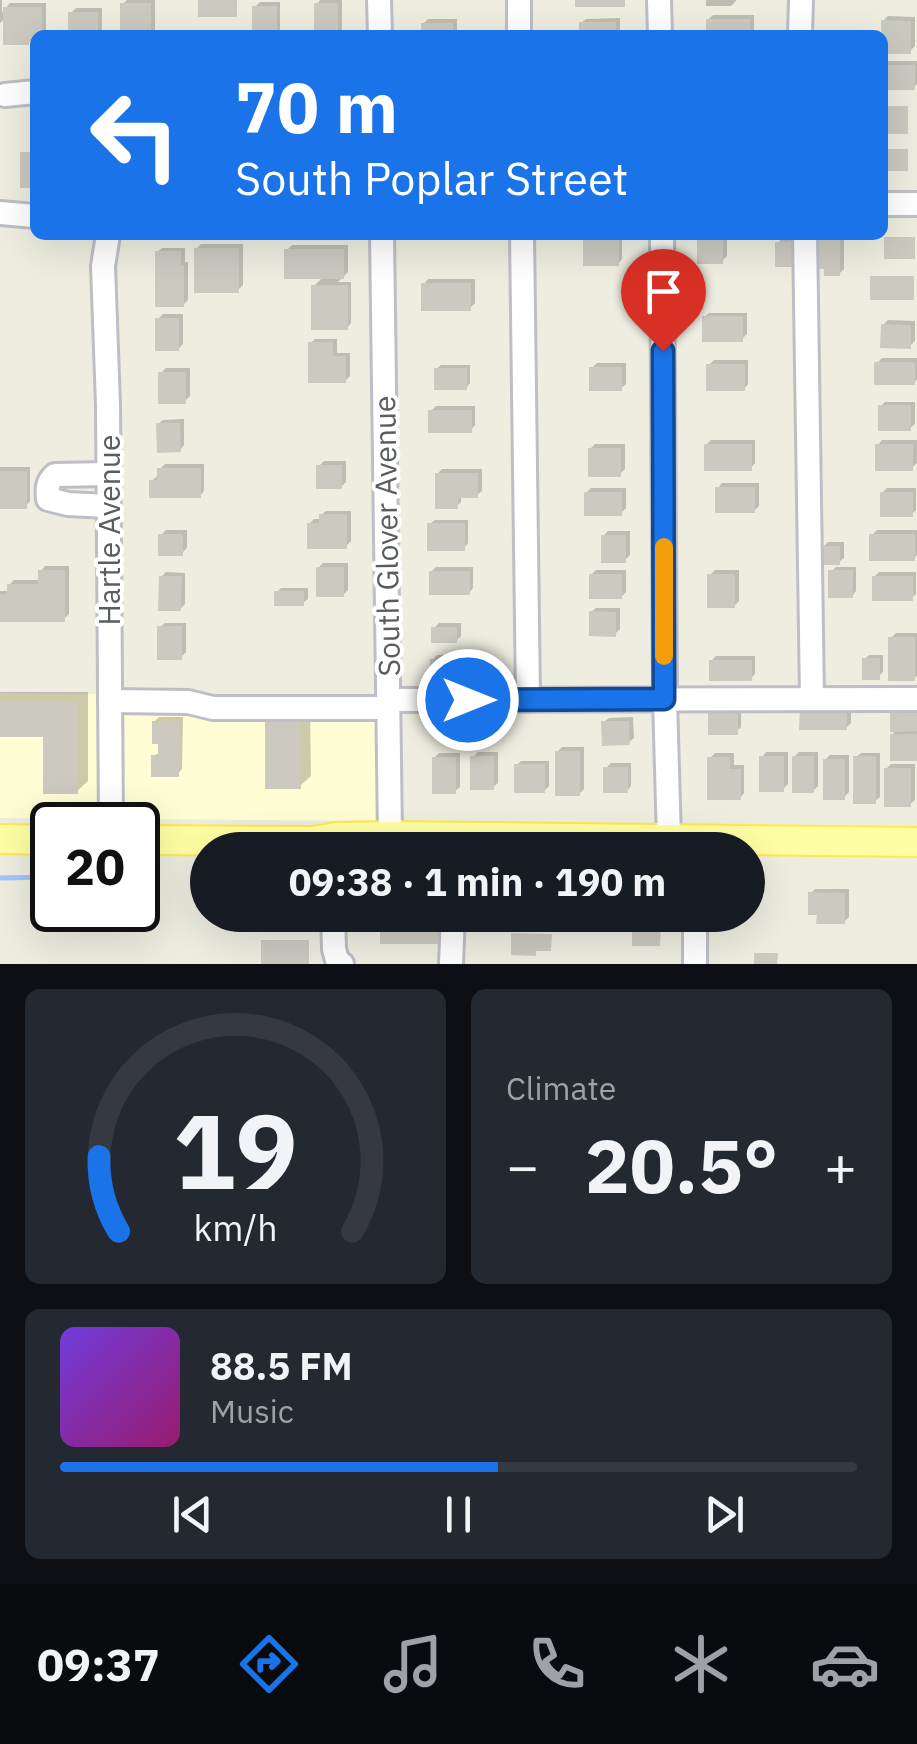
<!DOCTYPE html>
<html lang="en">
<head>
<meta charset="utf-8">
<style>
	:root { --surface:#171b24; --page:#242831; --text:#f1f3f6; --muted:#9ea1a6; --line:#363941; --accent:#1a73e8 }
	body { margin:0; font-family:"IBM Plex Sans",sans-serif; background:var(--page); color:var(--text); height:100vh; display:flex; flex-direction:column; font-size:38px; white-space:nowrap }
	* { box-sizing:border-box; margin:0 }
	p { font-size:32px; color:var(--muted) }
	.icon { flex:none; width:55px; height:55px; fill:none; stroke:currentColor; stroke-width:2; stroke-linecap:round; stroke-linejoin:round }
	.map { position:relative; height:964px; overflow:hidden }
	.drawer { display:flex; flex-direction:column; gap:25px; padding:25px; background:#0d0f14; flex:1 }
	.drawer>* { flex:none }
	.guide { position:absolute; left:30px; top:30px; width:858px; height:210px; border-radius:15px; box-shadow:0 10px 40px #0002; background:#1a73e8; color:#fff; overflow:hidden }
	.speed { position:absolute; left:30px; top:802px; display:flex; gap:20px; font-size:50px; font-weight:700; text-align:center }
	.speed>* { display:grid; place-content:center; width:130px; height:130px; border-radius:50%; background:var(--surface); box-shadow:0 10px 40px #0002; line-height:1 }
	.speed .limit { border:5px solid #111; border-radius:15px; background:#fff; color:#111 }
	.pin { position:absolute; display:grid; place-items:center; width:85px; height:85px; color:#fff; margin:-102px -42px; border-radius:50% 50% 50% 0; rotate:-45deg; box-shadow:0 0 10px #0007 }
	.pin .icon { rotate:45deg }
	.me { position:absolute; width:110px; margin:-55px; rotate:90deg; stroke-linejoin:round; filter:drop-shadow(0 0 8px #0008) }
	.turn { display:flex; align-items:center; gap:35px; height:210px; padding:0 40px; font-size:45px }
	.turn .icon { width:130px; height:130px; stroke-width:2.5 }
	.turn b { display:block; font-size:70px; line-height:85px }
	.big { font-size:75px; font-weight:800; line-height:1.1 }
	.drawer .widget { flex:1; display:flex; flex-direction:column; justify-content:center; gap:15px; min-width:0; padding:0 35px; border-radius:15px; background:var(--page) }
	.drawer .dial { align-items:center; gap:0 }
	.dial svg { height:260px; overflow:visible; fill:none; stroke:var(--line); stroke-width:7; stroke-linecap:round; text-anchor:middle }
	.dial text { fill:var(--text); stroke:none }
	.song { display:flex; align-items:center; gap:30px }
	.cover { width:120px; height:120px; border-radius:15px; background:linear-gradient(135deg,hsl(260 70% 55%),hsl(320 70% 35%)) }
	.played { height:10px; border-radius:5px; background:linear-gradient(90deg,var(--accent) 55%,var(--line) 55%) }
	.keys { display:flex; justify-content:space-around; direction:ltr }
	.heat { display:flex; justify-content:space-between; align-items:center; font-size:55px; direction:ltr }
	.drawer .tiles { flex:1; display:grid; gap:25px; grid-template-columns:1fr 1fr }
	.widget:last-child { grid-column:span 2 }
	.trip { position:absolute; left:190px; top:832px; width:575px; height:100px; border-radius:50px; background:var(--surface); box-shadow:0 10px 40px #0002; font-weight:800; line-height:100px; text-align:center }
	.dock { display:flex; height:160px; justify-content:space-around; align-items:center; background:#090b0e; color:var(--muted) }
	.dock .icon { width:70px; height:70px }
	.dock .current { color:var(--accent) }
	.dock b { font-size:45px; color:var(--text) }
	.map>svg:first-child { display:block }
</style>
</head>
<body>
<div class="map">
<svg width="917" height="964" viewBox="0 0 917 964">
	<rect width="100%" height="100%" fill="#eeede0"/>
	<polygon fill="#fffdd4" points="0,693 377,697 377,821 0,818"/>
	<g fill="#0003">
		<polygon points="0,0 2,0 2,12 10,3 46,3 46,32 43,35 35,35 28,43 6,18 0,23"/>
		<polygon points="127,0 155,0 155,35 123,35 123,4"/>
		<polygon points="320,0 342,0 342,35 317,35 317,4"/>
		<polygon points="706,0 736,0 736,1 731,6 706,6"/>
		<polygon points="260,2 280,2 280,35 255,35 255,7"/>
		<polygon points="76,8 102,8 102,35 71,35 71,13"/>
		<polygon points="713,15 754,15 754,35 708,35 708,20"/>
		<polygon points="888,16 915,17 915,46 910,51 883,21"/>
		<polygon points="620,18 620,35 581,35 581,23 586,19"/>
		<polygon points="428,19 457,19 457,35 423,35 423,24"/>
		<polygon points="884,61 917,61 917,84 914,87 882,87"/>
		<polygon points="704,235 727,235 727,256 722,261 700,239"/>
		<polygon points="825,235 844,235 844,269 839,274 821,239"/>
		<polygon points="590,236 622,236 622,259 618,264 585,241"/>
		<polygon points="782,238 800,238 795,264 778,243"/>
		<polygon points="201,244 243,244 243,285 238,290 196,249"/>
		<polygon points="292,245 348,245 348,272 338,282 351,282 351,323 347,328 314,286 323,277 287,250"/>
		<polygon points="162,248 185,248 185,262 188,262 188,300 183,305 157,252"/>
		<polygon points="428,279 475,279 475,303 470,308 424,284"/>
		<polygon points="709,313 747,313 747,334 742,339 704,317"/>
		<polygon points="163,314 183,314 183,344 178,349 158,319"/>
		<polygon points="888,320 915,321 915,341 910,346 883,325"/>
		<polygon points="315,339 337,339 337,353 350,353 350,376 345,381 311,343"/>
		<polygon points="882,358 917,358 917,379 914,383 877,363"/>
		<polygon points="714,360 748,360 748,384 744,389 709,365"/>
		<polygon points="597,363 626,363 626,384 621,388 592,368"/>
		<polygon points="441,365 470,365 470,383 466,388 436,369"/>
		<polygon points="166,368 190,368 190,396 185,401 161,373"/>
		<polygon points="885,402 915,402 915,424 910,428 881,406"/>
		<polygon points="436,406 475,406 475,425 471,430 431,411"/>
		<polygon points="184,419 184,445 180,450 158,424 163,420"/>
		<polygon points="711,440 755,440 755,463 751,468 706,445"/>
		<polygon points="882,440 917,440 917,463 912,468 878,445"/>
		<polygon points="595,444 625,444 625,469 620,474 590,449"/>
		<polygon points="324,461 346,461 346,482 341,487 319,466"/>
		<polygon points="165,464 204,464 204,491 200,496 151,482 156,477 160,477 160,469"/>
		<polygon points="0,467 30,467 30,501 26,506 0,506"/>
		<polygon points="442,469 482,469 482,491 477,495 461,495 461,502 456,507 437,474"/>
		<polygon points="722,483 759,483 759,506 754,511 718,488"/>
		<polygon points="591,488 626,488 626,508 621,513 586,493"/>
		<polygon points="887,488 916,488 916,510 912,514 882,493"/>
		<polygon points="326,511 351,511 351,541 346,546 309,524 314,519 321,519 321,515"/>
		<polygon points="435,520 468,520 468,543 464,548 430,524"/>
		<polygon points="166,530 187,530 187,548 182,553 161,535"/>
		<polygon points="877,530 917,530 917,555 914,558 872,535"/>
		<polygon points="608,531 630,531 630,555 625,560 603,536"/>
		<polygon points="828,542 844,542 844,558 839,562 823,547"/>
		<polygon points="323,563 348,563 348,590 343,595 318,568"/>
		<polygon points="45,566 69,566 69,614 64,619 0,619 0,591 9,591 9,585 14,580 41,580 41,571"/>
		<polygon points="436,567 473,567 473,588 469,593 431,572"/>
		<polygon points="836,567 856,567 856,591 852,596 831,572"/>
		<polygon points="596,570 626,570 626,592 621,597 591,575"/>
		<polygon points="715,570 739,570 739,601 734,606 710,575"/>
		<polygon points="166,572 185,573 185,604 180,609 161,577"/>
		<polygon points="879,572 916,572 916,594 912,598 874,577"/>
		<polygon points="281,588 308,588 308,599 303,603 277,592"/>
		<polygon points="596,608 620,608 620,629 615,634 591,612"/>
		<polygon points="165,623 186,623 186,652 181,657 160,627"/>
		<polygon points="439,623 461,623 461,636 456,641 434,628"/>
		<polygon points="896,633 917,633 917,676 914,678 891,638"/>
		<polygon points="437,655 465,655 465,683 460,688 433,660"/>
		<polygon points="869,655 883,655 883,672 878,677 865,659"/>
		<polygon points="716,656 755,656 755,674 751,678 711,661"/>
		<polygon points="0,692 88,692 88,781 77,791 45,735 0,735"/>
		<polygon points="917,701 917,758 892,735"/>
		<polygon points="741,703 741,727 736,732 711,732"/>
		<polygon points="807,703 851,704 851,723 846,728"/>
		<polygon points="492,704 492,723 487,728 468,728"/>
		<polygon points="278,712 310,712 311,776 300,786 267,723"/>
		<polygon points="159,717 183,717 182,769 178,774 153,756 161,752 154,722"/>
		<polygon points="633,717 634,738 629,742 604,722 609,718"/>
		<polygon points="562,747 584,747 584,789 579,794 557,752"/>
		<polygon points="478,752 498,752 498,783 493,787 473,757"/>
		<polygon points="766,752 788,752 788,784 783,789 762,757"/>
		<polygon points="799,752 818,752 818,786 813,791 794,757"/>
		<polygon points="439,753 460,753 460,787 455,791 434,758"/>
		<polygon points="715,753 734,753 734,765 744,765 744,793 740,798 710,758"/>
		<polygon points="861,753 880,753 880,797 875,801 856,757"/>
		<polygon points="830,755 849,755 849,792 844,797 825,760"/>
		<polygon points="521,761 549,761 549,786 544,791 516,766"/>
		<polygon points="611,763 631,763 631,786 627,791 606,768"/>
		<polygon points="891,764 915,764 915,800 910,804 886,769"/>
		<polygon points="815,889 849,889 849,917 844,922 811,893"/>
		<polygon points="669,915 686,915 686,922 681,927 669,927"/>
		<polygon points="722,915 745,915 745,916 722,918"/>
	</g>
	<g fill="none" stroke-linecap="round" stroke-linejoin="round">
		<g stroke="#9fc4ff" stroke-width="5">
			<polyline points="138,870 141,869"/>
			<polyline points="0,878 52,877"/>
		</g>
	</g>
	<g fill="#cbc9c0">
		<rect x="198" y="0" width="39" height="17"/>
		<rect x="575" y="0" width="50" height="7"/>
		<rect x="120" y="3" width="31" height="32"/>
		<rect x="314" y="3" width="24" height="32"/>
		<rect x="252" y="6" width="25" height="29"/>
		<polygon points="3,7 42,7 42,35 35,35 35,39 29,39 29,45 3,45"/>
		<rect x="68" y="12" width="30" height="23"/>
		<rect x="706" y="19" width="44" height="16"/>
		<polygon points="881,20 911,21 911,54 882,54"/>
		<rect x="579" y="22" width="37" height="13"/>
		<rect x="421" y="23" width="32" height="12"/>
		<rect x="882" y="65" width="33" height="25"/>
		<rect x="882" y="106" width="26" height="28"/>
		<rect x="882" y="149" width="26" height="22"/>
		<rect x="20" y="152" width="15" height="36"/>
		<rect x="884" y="237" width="31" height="22"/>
		<rect x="697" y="238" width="26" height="26"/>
		<polygon points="818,238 840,238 840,276 824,276 824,269 818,269"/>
		<rect x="583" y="240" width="36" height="26"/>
		<rect x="775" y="242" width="21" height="25"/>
		<rect x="194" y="248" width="45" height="45"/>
		<rect x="284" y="249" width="60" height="30"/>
		<polygon points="155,251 181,251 181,265 184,265 184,307 155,307"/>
		<rect x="870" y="276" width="44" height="24"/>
		<rect x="421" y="283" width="50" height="28"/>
		<rect x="311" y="285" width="37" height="45"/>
		<rect x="702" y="316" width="41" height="26"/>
		<rect x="155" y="318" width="24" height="33"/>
		<polygon points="881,324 911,325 911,349 880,348"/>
		<polygon points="308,342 333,342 333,356 346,356 346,383 308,383"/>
		<rect x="874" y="362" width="41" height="23"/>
		<rect x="706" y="364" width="39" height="27"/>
		<rect x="589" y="367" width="33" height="24"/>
		<rect x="434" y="368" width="33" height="22"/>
		<rect x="158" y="372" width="28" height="32"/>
		<rect x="878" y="405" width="33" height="26"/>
		<rect x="428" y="410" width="44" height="23"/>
		<polygon points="156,423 180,423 181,452 157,453"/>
		<rect x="704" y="444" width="48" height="27"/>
		<rect x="875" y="444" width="38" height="27"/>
		<rect x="588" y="448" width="33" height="29"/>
		<rect x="316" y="465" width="26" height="24"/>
		<polygon points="157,468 201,468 201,498 149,498 149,480 157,480"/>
		<rect x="0" y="471" width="27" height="38"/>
		<polygon points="435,473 478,473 478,498 458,498 458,509 435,509"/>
		<rect x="715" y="487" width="40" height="26"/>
		<rect x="584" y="492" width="38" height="24"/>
		<rect x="880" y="492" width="33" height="25"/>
		<polygon points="319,514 347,514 347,549 307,549 307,523 319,523"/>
		<rect x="427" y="523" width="38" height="28"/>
		<rect x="158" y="534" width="25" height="22"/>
		<rect x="869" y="534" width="46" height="27"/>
		<rect x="601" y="535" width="25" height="28"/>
		<rect x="821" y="546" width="19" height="19"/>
		<rect x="316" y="567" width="28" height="30"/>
		<polygon points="38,570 65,570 65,622 0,622 0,594 7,594 7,584 38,584"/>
		<rect x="828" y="570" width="25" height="28"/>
		<rect x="429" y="571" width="41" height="24"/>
		<rect x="589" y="574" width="33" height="25"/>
		<rect x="707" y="574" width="28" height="34"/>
		<polygon points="159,576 182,576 181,611 158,611"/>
		<rect x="872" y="576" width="41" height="25"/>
		<rect x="274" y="591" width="30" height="15"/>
		<polygon points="589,611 616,612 616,637 589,636"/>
		<rect x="157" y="626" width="25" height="34"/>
		<rect x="431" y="627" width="26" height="16"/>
		<rect x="888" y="637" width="27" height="44"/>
		<rect x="862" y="658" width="18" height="22"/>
		<rect x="430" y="659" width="31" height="32"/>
		<rect x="709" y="660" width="43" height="21"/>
		<polygon points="0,702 78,702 78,794 43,794 43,737 0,737"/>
		<polygon points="917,704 917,731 890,732 890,705"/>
		<rect x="708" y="707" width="30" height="28"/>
		<polygon points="800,707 847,708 847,730 799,730"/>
		<rect x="465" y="708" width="23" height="22"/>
		<polygon points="152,721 179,721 179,777 151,777 151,755 158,755 158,744 152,744"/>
		<polygon points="300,721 301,789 265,789 265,722"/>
		<polygon points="601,721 629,721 630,745 602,746"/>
		<rect x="890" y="734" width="27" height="27"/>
		<rect x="555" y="751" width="25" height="45"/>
		<rect x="470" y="756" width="24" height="34"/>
		<rect x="759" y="756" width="25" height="36"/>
		<rect x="792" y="756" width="22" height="37"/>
		<rect x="853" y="756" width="23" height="48"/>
		<rect x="432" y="757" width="24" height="37"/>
		<polygon points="707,757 730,757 730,769 741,769 741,800 707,800"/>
		<rect x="823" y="759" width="22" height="41"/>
		<rect x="514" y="764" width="31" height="29"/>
		<rect x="603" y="767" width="25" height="26"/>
		<rect x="884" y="768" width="27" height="39"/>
		<polygon points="808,892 845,893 845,924 816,924 817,915 808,915"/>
		<polygon points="380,915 419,915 419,922 448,923 448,944 380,944"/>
		<polygon points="487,915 517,915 517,926 487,925"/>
		<polygon points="632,927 661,927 660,946 632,946"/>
		<polygon points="511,933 552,934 551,951 536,951 536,956 511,955"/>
		<rect x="261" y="940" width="48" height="24"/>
		<polygon points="754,953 778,953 777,964 754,964"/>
	</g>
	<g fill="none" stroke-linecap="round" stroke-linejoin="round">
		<g stroke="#bebfc6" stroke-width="28">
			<g id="minor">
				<polyline points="379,0 380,35"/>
				<polyline points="519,0 519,35"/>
				<polyline points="659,0 660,35"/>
				<polyline points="800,35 801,0"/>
				<polyline points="5,95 35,92"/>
				<polyline points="882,204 917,204"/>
				<polyline points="0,213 35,216"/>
				<polyline points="108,235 103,266 108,405 111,825"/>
				<polyline points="382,235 390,836"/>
				<polyline points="522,235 528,700"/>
				<polyline points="662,235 665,699 669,840"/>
				<polyline points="805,235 812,698"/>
				<path d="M108,474L55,475C47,482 47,489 48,499L68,504L108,506"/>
				<polyline points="388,700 917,699"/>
				<polyline points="110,701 188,702 213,708 388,708"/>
				<polyline points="333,915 334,949 337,960 342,964"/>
				<polyline points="695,915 695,964"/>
				<polyline points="451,964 453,915"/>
			</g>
		</g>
		<g stroke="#fdeb4b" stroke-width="32">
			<g id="major">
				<polyline points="0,839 52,840"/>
				<polyline points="138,840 312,841 336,837 390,836 917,842"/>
			</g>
		</g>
		<use href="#minor" stroke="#fff" stroke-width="22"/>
		<use href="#major" stroke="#feffa4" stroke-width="28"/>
	</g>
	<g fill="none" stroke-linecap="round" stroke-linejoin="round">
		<g stroke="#114b97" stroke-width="25">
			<polyline id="route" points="468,700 664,699 663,351"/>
		</g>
		<use href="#route" stroke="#1a73e8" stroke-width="18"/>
		<polyline stroke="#f59e0b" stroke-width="18" points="664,547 664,656"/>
	</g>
	<g text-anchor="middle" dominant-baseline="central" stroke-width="8" stroke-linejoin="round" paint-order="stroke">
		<g font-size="30" fill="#595c63" stroke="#fff">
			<text transform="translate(108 530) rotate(-90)">Hartle Avenue</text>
			<text transform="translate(386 536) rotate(-91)">South Glover Avenue</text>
		</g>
	</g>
</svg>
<div class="speed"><div class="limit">20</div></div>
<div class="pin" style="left:663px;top:351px;background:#d93025"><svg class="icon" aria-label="arrive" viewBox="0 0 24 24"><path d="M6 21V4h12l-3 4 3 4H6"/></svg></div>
<svg class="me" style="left:468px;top:700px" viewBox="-20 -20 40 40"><circle r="17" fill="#1a73e8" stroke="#fff" stroke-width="3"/><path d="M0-11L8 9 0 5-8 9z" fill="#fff"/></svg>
<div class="trip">09:38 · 1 min · 190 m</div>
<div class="guide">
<div class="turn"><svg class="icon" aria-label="left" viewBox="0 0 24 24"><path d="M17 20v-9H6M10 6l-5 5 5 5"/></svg><div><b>70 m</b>South Poplar Street</div></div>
</div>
</div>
<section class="drawer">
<div class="tiles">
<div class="widget dial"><svg viewBox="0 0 100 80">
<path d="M14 69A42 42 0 1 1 86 69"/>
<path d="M14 69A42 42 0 0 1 8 46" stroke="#1a73e8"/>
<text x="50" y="56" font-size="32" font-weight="700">19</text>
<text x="50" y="72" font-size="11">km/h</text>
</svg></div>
<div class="widget"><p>Climate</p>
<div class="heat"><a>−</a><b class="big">20.5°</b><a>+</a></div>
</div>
<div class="widget">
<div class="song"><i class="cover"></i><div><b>88.5 FM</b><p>Music</p></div></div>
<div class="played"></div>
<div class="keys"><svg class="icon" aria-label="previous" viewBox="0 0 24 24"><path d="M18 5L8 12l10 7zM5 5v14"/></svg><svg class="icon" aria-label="pause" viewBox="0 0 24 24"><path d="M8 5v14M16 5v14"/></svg><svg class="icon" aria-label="next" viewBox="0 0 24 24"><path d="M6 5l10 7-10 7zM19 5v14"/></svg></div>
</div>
</div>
</section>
<nav class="dock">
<b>09:37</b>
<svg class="icon current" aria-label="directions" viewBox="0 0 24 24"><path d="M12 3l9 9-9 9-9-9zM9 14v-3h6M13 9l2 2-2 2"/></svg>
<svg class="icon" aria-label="music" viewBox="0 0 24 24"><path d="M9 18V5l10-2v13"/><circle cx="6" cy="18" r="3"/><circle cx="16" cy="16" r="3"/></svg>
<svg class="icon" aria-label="phone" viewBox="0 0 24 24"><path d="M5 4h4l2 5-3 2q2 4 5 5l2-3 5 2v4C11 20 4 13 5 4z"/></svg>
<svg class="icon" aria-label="climate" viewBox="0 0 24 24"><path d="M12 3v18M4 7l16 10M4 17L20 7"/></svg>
<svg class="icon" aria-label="car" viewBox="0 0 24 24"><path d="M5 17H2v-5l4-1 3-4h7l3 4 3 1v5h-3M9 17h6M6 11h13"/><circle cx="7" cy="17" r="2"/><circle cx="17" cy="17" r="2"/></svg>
</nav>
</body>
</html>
